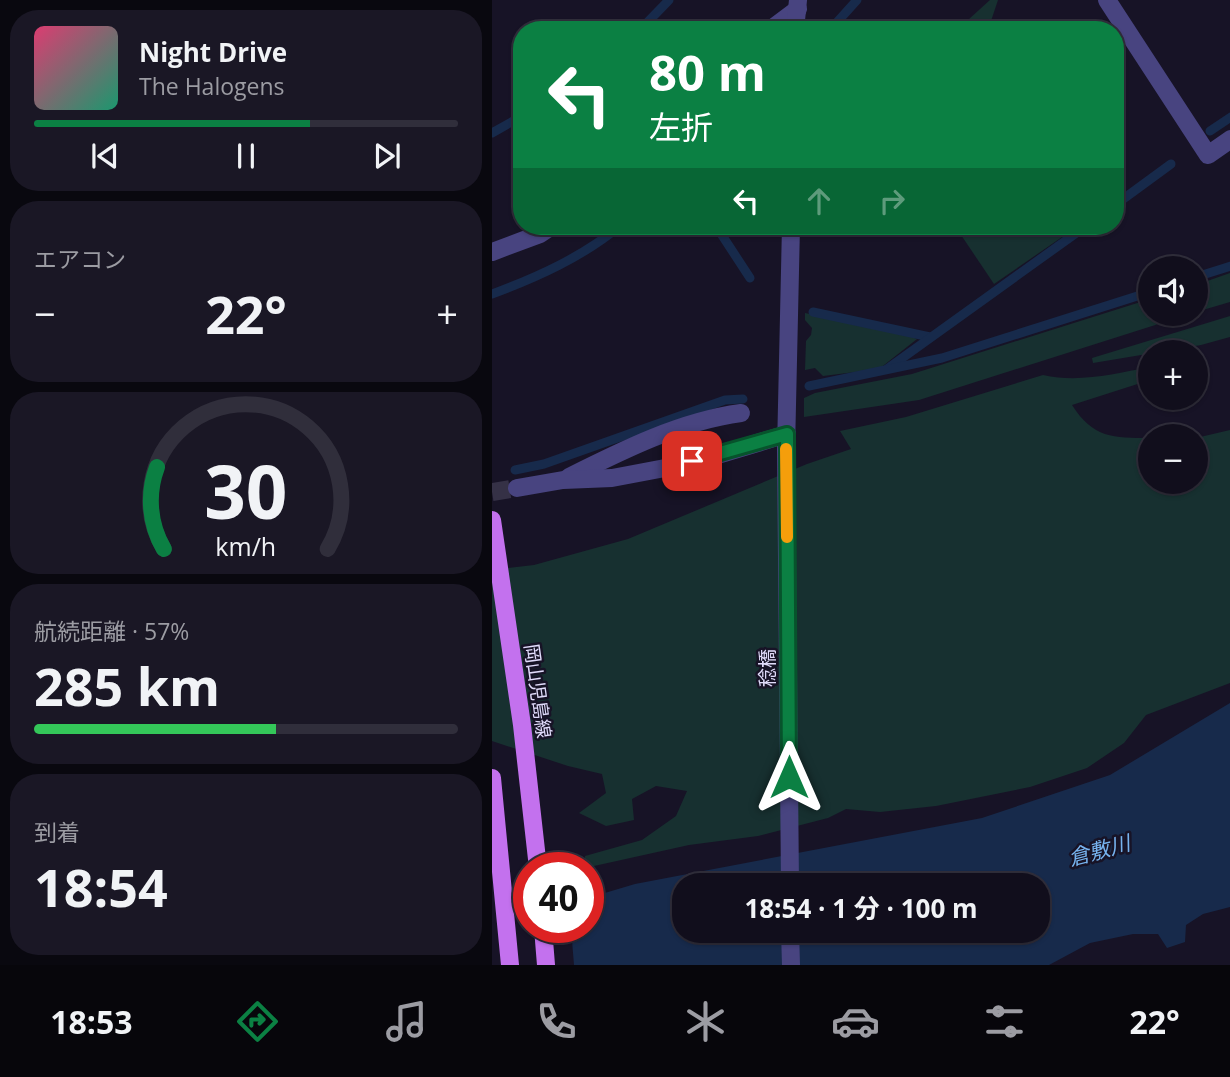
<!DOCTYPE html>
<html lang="ja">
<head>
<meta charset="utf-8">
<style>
	:root { --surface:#110e1c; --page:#1a1725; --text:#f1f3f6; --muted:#9c9ca3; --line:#302e3b; --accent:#0b8043 }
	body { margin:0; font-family:"Open Sans","Noto Sans JP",sans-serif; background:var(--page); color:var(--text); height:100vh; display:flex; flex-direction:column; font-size:26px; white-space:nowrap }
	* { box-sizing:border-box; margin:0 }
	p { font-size:23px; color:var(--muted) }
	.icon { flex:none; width:38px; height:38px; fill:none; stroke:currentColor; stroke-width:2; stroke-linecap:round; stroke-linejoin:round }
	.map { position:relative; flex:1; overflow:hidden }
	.sheet { display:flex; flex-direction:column; gap:10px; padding:10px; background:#09080f; width:492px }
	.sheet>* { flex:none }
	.banner { position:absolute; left:21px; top:21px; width:611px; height:214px; border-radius:28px; box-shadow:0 2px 5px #0004,0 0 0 2px var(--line); background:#0b8043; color:#fff; overflow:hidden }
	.fabs { position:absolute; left:646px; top:256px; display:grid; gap:14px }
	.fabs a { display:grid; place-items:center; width:70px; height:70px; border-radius:50%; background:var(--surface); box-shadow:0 2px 5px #0004,0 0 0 2px var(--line); font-size:35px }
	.speed { position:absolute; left:21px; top:852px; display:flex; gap:14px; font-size:35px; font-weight:700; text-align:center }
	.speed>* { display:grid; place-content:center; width:91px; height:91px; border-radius:50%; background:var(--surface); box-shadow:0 2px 5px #0004,0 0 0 2px var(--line); line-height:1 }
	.speed .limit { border:10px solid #d22; background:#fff; color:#111 }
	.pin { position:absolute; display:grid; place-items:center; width:60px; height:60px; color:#fff; margin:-30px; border-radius:14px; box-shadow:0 4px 10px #0006 }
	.me { position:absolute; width:77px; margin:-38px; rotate:0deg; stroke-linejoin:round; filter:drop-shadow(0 0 5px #0008) }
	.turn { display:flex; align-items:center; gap:24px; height:147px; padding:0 21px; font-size:32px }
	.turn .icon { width:91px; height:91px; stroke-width:2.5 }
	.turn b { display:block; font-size:49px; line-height:60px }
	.lanes { display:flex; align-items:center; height:66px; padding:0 21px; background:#0003; justify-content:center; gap:35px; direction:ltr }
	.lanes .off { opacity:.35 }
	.big { font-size:52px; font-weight:700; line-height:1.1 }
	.sheet .card { flex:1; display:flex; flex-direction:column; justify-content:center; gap:10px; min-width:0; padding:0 24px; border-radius:28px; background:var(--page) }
	.sheet .dial { align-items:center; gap:0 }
	.dial svg { height:182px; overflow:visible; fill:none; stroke:var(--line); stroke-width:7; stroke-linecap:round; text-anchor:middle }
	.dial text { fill:var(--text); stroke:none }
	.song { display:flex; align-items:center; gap:21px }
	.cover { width:84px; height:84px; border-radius:10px; background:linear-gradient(135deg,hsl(340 70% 55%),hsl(160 70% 35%)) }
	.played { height:7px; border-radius:4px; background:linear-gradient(90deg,var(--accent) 65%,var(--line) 65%) }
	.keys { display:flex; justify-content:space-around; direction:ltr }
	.heat { display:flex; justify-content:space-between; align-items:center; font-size:38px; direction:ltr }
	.charge { height:10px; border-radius:5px; background:linear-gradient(90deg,#34c759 57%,var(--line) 0) }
	.trip { position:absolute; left:180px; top:873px; width:378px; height:70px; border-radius:28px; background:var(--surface); box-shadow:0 2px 5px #0004,0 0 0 2px var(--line); font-weight:700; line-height:70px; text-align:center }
	.tab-bar { display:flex; height:112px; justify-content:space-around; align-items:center; background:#07060b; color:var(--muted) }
	.tab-bar .icon { width:49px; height:49px }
	.tab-bar .active { color:var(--accent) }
	.tab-bar b { font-size:32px; color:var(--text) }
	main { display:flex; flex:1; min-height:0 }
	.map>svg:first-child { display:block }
</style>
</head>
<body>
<main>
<section class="sheet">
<div class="card">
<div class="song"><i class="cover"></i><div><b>Night Drive</b><p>The Halogens</p></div></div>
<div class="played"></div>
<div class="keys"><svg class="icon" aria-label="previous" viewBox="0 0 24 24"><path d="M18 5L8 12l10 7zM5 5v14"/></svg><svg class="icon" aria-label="pause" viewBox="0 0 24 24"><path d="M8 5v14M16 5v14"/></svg><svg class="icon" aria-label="next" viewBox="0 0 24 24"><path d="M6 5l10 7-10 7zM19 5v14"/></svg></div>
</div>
<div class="card"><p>エアコン</p>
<div class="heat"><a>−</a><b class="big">22°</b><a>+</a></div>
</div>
<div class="card dial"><svg viewBox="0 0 100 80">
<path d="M14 69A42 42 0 1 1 86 69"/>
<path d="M14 69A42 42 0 0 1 11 33" stroke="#0b8043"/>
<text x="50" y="56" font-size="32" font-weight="700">30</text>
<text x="50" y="72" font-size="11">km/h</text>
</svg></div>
<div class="card"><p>航続距離 · 57%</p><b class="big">285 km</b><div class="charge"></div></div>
<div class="card"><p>到着</p><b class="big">18:54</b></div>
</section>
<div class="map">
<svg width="739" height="965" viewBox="0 0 739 965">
	<rect width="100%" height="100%" fill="#171326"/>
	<g fill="#173030">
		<polygon points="498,0 506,0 496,30 465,30"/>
		<polygon points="463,226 586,226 502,284"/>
		<polygon points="738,273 738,302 704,312 704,285"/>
		<polygon points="658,299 658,313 701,313 427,400 312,417 312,398 323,393 420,374"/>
		<polygon points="313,313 410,333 425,339 387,369 331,376 323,368 313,370 314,341 319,335 320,328 313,320"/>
		<polygon points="738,316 738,337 709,345 601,363 600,358"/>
		<path d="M658,367V380L580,405C601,438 621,438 658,438V481H704V438L738,430V683L654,715L632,743L595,768L538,787L444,806L388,812L354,809L336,818L266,836L197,845L93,868V856L150,840L184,816L195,791L164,786L140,799L142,820L114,826L87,813L114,793L110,774L76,766L0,741V570L42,565L136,539L315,464L359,449L348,431L414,417L551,375C587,383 622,374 658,367Z"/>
	</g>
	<path fill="#172a4b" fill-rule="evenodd" d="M738,703V907L711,914L694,925L693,942L675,948L666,934H641L598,943L557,965H0L37,928H96V898L143,884L490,818L618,775ZM192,886H546V931H192Z"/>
	<polygon fill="#171326" points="37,912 37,928 79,928 82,965 0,965 0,923"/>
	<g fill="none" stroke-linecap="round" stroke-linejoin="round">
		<g stroke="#172a4b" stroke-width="9">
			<polyline points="148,30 177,0"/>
			<polyline points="338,30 365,0"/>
			<polyline points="718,131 739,117"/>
			<polyline points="0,133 30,116"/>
			<polyline points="623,205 679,164"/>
			<polyline points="224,226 258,278"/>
			<polyline points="704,277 739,266"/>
			<path d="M0,294C46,277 90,257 128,226"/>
			<polyline points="321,312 438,337"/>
			<polyline points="395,369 594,226"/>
			<polyline points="317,386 450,358 658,292"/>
			<polyline points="23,470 52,464 233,400 251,399"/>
		</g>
		<polyline stroke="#353146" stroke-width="18" stroke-dasharray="18 9" stroke-linecap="butt" points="0,492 25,488"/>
		<g stroke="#484480" stroke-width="18">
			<polyline points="278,30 306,9"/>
			<polyline points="0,252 48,234 60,226"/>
			<path d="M77,477C131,450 189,421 249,413"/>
			<polyline points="25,488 71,480 120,478 173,468 226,455 295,434"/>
		</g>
		<g stroke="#484480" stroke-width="18">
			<polyline points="615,0 716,155 739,139"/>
			<polyline points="303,30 306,0"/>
			<polyline points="298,886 294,450 299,226"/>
			<polyline points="298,931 299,965"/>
		</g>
		<g stroke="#c371ee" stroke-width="18">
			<polyline points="0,520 30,725 46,868"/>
			<polyline points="0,778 18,965"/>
			<polyline points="51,928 54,965"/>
		</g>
	</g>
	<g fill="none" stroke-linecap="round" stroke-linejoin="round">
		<g stroke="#07532c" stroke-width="18">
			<polyline id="route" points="200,461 295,434 297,777"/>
		</g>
		<use href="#route" stroke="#0b8043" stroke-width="12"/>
		<polyline stroke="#f59e0b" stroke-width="12" points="294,449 295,537"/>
	</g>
	<g text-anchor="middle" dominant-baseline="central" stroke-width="5" stroke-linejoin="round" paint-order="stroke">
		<g font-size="19" fill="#e1dcfb" stroke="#171326">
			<text transform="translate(275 668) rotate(-90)">稔橋</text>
			<text transform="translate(46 691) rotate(82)">岡山児島線</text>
		</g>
		<g font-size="21" font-style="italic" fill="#77b3ef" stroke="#171326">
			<text transform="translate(607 850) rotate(-15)">倉敷川</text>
		</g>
	</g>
</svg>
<div class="fabs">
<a><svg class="icon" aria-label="sound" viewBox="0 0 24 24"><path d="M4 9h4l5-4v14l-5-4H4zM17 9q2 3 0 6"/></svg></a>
<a>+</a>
<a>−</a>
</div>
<div class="speed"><div class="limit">40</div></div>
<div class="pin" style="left:200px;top:461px;background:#d93025"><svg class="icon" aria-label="arrive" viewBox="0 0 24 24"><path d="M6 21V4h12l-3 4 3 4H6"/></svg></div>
<svg class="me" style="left:297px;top:777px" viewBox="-20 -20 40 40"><path d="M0-17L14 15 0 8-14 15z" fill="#0b8043" stroke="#fff" stroke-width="4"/></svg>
<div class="trip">18:54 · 1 分 · 100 m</div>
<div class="banner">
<div class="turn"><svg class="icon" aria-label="left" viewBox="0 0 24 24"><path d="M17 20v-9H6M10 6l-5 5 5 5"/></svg><div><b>80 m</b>左折</div></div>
<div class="lanes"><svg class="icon" aria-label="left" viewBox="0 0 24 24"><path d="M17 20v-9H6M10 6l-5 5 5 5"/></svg><svg class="icon off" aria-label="ahead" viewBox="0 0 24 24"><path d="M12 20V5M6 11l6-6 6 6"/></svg><svg class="icon off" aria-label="right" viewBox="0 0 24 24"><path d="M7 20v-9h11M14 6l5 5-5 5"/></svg></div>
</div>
</div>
</main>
<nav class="tab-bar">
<b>18:53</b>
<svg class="icon active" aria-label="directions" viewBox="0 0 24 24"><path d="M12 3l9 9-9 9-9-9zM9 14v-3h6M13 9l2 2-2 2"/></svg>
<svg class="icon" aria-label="music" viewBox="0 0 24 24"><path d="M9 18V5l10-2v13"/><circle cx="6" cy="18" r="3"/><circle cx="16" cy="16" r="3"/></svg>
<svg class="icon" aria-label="phone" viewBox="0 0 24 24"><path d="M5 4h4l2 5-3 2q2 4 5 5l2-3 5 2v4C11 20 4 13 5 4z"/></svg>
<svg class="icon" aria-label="climate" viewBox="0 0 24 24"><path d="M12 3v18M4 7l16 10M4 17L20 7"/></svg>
<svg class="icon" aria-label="car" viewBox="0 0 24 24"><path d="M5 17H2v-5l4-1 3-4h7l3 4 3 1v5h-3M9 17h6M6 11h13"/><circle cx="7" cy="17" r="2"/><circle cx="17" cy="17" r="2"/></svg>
<svg class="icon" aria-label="filters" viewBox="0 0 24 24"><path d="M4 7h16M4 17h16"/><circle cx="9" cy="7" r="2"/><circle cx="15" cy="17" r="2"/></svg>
<b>22°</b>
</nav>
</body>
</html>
